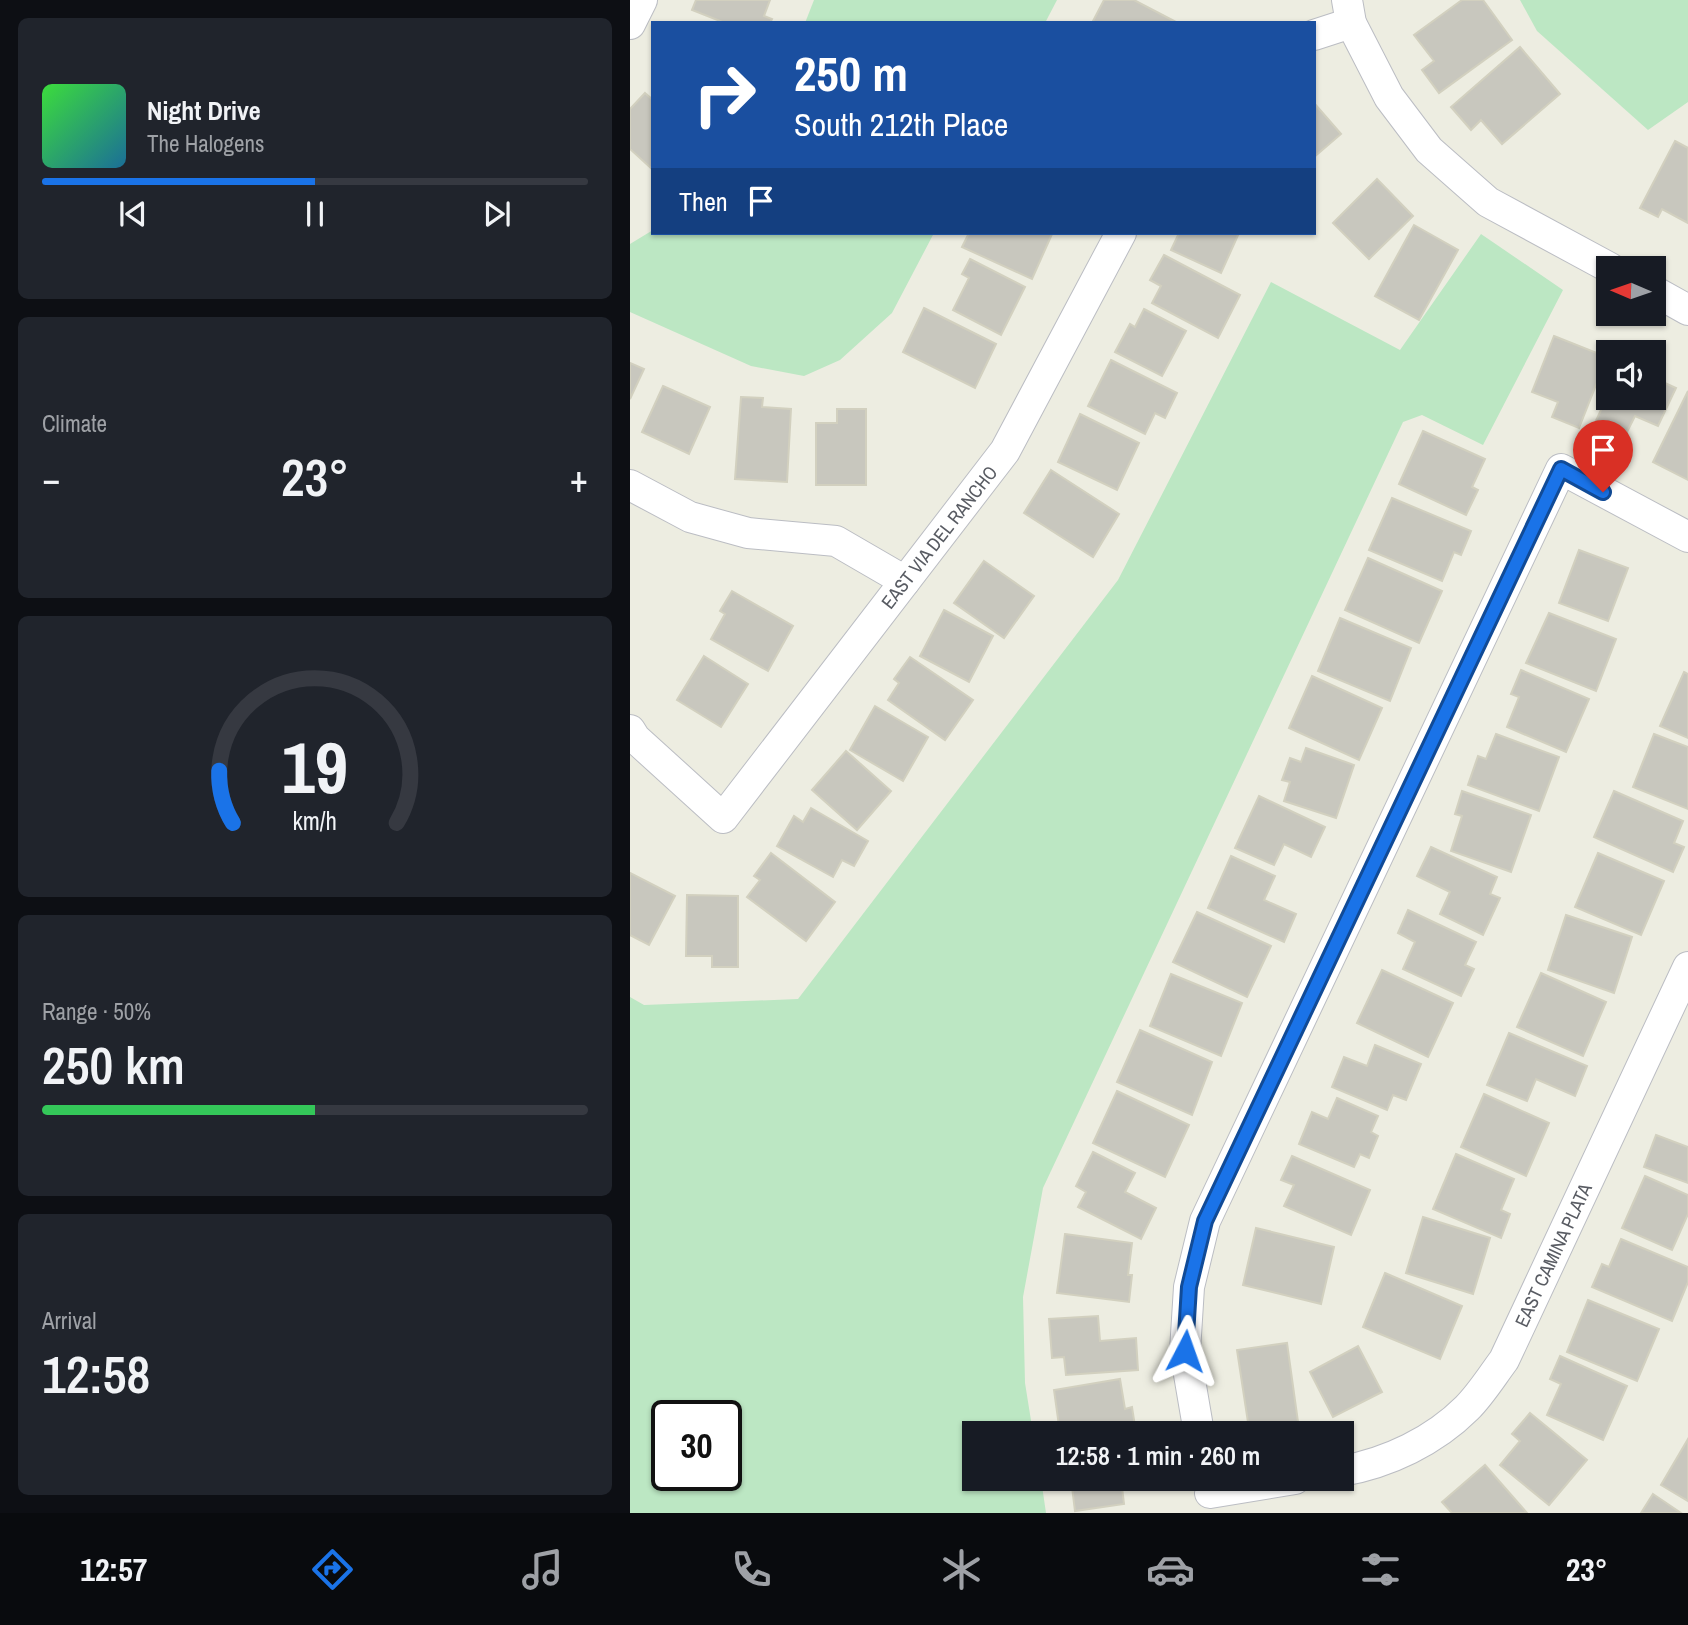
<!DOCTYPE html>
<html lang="en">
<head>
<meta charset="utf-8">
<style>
	:root { --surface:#171b24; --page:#20242c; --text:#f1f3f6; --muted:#9ea1a6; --line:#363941; --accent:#1a73e8 }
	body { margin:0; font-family:"Archivo Narrow",sans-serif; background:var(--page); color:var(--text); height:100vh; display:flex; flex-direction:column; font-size:26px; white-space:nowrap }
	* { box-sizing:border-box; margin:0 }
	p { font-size:23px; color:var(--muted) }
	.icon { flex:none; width:38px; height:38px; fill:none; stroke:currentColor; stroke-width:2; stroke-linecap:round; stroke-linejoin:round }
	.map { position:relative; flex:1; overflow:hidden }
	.sheet { display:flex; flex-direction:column; gap:18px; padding:18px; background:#0d0f14; width:630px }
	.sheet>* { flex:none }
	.guide { position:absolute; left:21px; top:21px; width:665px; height:214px; border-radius:0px; box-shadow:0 2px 5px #0004; background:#1a4fa0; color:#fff; overflow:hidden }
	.needle { width:46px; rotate:272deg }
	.fabs { position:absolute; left:966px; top:256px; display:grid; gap:14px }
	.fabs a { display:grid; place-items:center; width:70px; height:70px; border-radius:0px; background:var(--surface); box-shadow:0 2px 5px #0004; font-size:35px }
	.speed { position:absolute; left:21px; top:1400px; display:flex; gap:14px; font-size:35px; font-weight:700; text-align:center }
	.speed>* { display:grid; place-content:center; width:91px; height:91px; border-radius:50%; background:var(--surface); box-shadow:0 2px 5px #0004; line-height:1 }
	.speed .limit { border:4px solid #111; border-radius:10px; background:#fff; color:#111 }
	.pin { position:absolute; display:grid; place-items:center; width:60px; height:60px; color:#fff; margin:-72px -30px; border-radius:50% 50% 50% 0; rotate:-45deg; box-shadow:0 0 7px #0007 }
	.pin .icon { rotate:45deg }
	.me { position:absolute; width:77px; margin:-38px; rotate:4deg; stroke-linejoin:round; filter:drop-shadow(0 0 5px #0008) }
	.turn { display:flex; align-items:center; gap:24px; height:147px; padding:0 28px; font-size:32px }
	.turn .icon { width:91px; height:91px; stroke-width:2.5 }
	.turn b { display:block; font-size:49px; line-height:60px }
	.then { display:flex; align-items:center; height:66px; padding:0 28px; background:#0003; gap:14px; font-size:26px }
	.big { font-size:52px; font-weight:600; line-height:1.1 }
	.sheet .card { flex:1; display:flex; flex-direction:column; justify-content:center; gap:10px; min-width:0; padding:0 24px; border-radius:10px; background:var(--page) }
	.sheet .dial { align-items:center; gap:0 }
	.dial svg { height:182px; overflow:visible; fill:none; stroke:var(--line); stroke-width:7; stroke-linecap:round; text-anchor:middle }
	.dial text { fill:var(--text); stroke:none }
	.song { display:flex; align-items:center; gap:21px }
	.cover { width:84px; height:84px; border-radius:10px; background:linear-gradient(135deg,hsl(120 70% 55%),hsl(200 70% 35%)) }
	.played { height:7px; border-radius:4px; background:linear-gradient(90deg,var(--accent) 50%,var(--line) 50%) }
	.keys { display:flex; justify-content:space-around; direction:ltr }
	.heat { display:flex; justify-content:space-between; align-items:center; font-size:38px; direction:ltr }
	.charge { height:10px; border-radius:5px; background:linear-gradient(90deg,#34c759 50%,var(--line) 0) }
	.trip { position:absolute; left:332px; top:1421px; width:392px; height:70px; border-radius:0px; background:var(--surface); box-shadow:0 2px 5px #0004; font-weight:600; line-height:70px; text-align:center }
	.menu { display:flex; height:112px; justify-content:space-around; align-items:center; background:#090b0e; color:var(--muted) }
	.menu .icon { width:49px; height:49px }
	.menu .on { color:var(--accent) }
	.menu b { font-size:32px; color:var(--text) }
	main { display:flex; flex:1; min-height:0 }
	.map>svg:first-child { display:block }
</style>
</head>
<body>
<main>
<section class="sheet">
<div class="card">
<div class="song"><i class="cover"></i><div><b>Night Drive</b><p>The Halogens</p></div></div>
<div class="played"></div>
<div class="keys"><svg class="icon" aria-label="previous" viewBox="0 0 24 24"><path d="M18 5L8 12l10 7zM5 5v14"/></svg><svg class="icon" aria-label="pause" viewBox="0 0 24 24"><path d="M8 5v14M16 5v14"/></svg><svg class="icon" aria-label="next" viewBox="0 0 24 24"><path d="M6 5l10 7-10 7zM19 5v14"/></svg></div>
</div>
<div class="card"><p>Climate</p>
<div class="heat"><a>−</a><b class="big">23°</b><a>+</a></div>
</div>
<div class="card dial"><svg viewBox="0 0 100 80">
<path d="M14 69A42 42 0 1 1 86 69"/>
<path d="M14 69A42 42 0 0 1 8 46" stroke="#1a73e8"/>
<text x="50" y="56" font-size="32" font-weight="700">19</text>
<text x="50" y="72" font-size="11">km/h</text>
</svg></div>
<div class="card"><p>Range · 50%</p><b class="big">250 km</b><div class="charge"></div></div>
<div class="card"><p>Arrival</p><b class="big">12:58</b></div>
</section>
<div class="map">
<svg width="1058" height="1513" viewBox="0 0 1058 1513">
	<rect width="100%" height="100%" fill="#edede1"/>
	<g fill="#bce7c3" fill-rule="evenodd">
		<polygon points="184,0 427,0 415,23 175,23"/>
		<polygon points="890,0 1058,0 1058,102 1018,130 907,31"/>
		<polygon points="23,230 23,233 304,233 262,313 210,360 174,376 121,366 0,312 0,244"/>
		<path d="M851,234L933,290L853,445L792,415L773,422L413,1188L393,1297L395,1383L403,1433H345V1479H411L416,1513H0V997L14,1005L168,999L488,580L641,282L770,350ZM37,1416H96V1475H37Z"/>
	</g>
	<g fill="#c8c7be" stroke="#d2d0bf" stroke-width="2">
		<polygon points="66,0 140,0 134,16 142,19 140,23 95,23 62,10"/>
		<polygon points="474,0 504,0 546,22 462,23"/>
		<polygon points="832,0 853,0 882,40 809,93 792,70 804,61 784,35"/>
		<polygon points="890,47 930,94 872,144 851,120 841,130 821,107"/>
		<polygon points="15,93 23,100 23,170 0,149 0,109"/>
		<polygon points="684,103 711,134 684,157"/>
		<polygon points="1045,141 1058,148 1058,223 1032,209 1028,217 1010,208"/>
		<polygon points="747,179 783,216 739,259 703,223"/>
		<polygon points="784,225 828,250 789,320 745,296"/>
		<polygon points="339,233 419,233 422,234 402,279 332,247"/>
		<polygon points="549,233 609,233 591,273 541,250"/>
		<polygon points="534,255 610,295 588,338 522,303 531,286 520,280"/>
		<polygon points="340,259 395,287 371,335 323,310 339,278 332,274"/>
		<polygon points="294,308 366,344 345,388 273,352"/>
		<polygon points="514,309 556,331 532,376 485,352 500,324 505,327"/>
		<polygon points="924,336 977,357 949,428 922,417 928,402 902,392"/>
		<polygon points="481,360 547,393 535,418 525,413 515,434 458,406"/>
		<polygon points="0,363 14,369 0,399"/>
		<polygon points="1024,378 1046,388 1028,426 1005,416 992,442 963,427 978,395 978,397 1024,397"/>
		<polygon points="33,386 80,407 59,454 12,432"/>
		<polygon points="1058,391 1058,480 1023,462"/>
		<polygon points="111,397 133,398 132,407 161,409 157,482 105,479"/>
		<polygon points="207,409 236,409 236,485 186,485 186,423 207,423"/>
		<polygon points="450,414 509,443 487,490 428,462"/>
		<polygon points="793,431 855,459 842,487 848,490 836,515 769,484"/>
		<polygon points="421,470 489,514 463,557 394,513"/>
		<polygon points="762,498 841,531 831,555 824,552 812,581 739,550"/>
		<polygon points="949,550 998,568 978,621 929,603"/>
		<polygon points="738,558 812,591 789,643 715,610"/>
		<polygon points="354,561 404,596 374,638 324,603"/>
		<polygon points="102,591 163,626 138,671 81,639 95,614 90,611"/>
		<polygon points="314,610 363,636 339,682 290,656"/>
		<polygon points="919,613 986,639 966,691 896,663"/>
		<polygon points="710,618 781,648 760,701 688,671"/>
		<polygon points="74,656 118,684 91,727 47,700"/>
		<polygon points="280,657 343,700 315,740 258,700 269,683 264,679"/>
		<polygon points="891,670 959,699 936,752 877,727 889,697 881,694"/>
		<polygon points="1054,672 1058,674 1058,738 1030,726"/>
		<polygon points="682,676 752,708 729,760 659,728"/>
		<polygon points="245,706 298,737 273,781 220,750"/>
		<polygon points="866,734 929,757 909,811 838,785 848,756 856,759"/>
		<polygon points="1024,734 1058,747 1058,809 1003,787"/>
		<polygon points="676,748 724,765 706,818 654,801 660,782 652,780 660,758 671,762"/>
		<polygon points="216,751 261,791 227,830 182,790"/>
		<polygon points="832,791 901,815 881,872 821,851 832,816 825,814"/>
		<polygon points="984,791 1053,821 1044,843 1054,847 1043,872 964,837"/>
		<polygon points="629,796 695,827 681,857 654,844 644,865 605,848"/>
		<polygon points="181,808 238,841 224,866 212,860 203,877 147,846 164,816 173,822"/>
		<polygon points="801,847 867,877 860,894 870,898 853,935 810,914 820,892 787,876"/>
		<polygon points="141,853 205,902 176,941 117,897 130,880 124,876"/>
		<polygon points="968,853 1034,881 1011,935 945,907"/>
		<polygon points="601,856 645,876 634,900 666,914 654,942 578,908"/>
		<polygon points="0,873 45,896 19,945 0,935"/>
		<polygon points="57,895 108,896 108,967 82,967 82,956 56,956"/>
		<polygon points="778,910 846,942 835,965 844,969 831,996 773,969 785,942 768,933"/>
		<polygon points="567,912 641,946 617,997 543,962"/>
		<polygon points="936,915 1002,937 984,993 918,970"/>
		<polygon points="752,970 823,1003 798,1057 727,1023"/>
		<polygon points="911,973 976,1002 953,1056 887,1027"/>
		<polygon points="541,974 612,1003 591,1056 520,1026"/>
		<polygon points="510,1030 582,1062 562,1115 487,1082"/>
		<polygon points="879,1033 957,1066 945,1096 906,1079 897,1101 857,1085"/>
		<polygon points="745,1045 791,1064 776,1100 763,1095 757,1110 702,1087 714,1057 737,1066"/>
		<polygon points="487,1091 559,1125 535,1177 463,1143"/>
		<polygon points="854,1094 919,1123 896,1176 831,1147"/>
		<polygon points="707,1098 748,1116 741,1132 748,1136 739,1158 730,1154 724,1167 669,1144 682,1112 698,1119"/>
		<polygon points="1026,1135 1058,1147 1058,1183 1014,1167"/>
		<polygon points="463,1152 505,1173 495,1192 526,1208 511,1239 448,1207 456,1192 446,1186"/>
		<polygon points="826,1154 884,1179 871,1210 880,1214 871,1238 803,1209"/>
		<polygon points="662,1156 740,1190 721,1235 654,1206 664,1185 651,1180"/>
		<polygon points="1015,1176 1058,1195 1058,1214 1042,1250 992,1228"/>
		<polygon points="793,1217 860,1238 843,1294 776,1273"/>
		<polygon points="626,1228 704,1247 691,1304 613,1285"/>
		<polygon points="435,1234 502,1243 498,1275 502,1275 499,1302 427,1293"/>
		<polygon points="991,1239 1058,1267 1058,1282 1042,1321 962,1287 972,1264 979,1267"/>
		<polygon points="755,1273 832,1306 810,1359 733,1327"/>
		<polygon points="958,1300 1029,1329 1007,1381 937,1352"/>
		<polygon points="468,1316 470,1341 506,1338 508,1370 436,1375 434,1357 422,1358 419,1319"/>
		<polygon points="657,1343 669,1429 642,1432 641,1426 619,1429 607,1350"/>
		<polygon points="728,1346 752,1392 703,1417 680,1372"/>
		<polygon points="930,1356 997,1386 973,1440 917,1415 931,1384 920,1379"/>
		<polygon points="490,1379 495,1409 502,1407 506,1433 430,1433 424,1390"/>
		<polygon points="900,1413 957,1460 919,1505 870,1465 890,1441 882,1434"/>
		<polygon points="1058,1439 1058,1501 1031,1485"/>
		<polygon points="855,1465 897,1513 822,1513 812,1502"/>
		<polygon points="441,1479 491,1479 494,1504 445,1511"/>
		<polygon points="1023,1494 1051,1513 1011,1513"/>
	</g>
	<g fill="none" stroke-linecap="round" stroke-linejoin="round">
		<g stroke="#bbbdc3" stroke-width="32">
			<g id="minor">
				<polyline points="717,0 721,23 759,97 799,150 858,202 980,268"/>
				<polyline points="0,24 12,0"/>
				<polyline points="684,35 721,23"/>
				<polyline points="1024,291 1058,310"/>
				<polyline points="0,485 60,517 118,533 206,541 275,581"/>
				<polyline points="0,730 5,738 93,818 375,451 491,233"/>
				<polyline points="569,1433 555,1351 559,1287 575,1221 931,469 1058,537"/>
				<path d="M712,1471C758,1463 804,1441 837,1408C851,1394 862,1376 874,1360L1058,967"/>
				<polyline points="580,1493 665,1479"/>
			</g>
		</g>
		<use href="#minor" stroke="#fff" stroke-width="30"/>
	</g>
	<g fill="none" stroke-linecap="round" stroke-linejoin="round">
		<g stroke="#114b97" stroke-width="18">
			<polyline id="route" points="555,1351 559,1287 575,1221 931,469 973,492"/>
		</g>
		<use href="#route" stroke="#1a73e8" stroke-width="12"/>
	</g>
	<g text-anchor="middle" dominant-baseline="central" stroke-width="6" stroke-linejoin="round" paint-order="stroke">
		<g font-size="19" fill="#595c63" stroke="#fff">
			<text transform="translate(309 537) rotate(-52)">EAST VIA DEL RANCHO</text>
			<text transform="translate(923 1255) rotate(-65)">EAST CAMINA PLATA</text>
		</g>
	</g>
</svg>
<div class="fabs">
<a><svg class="needle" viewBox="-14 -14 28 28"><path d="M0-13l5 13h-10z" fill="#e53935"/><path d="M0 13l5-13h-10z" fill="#9ea1a6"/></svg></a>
<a><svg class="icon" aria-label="sound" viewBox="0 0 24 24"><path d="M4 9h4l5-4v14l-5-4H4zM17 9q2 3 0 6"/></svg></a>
</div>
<div class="speed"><div class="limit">30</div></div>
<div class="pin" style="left:973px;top:492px;background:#d93025"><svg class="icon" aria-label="arrive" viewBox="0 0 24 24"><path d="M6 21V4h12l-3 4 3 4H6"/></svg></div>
<svg class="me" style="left:555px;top:1351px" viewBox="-20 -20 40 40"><path d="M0-17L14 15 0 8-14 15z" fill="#1a73e8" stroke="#fff" stroke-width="4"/></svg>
<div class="trip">12:58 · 1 min · 260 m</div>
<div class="guide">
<div class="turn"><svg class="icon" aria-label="right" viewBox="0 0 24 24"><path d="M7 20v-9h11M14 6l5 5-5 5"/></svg><div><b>250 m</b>South 212th Place</div></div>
<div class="then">Then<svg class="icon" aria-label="arrive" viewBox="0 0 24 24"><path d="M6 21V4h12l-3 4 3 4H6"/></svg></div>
</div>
</div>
</main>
<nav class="menu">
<b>12:57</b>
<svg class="icon on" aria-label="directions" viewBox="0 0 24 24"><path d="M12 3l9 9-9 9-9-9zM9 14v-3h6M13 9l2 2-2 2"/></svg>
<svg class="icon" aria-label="music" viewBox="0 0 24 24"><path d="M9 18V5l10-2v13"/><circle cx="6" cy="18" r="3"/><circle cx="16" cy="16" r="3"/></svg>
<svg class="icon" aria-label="phone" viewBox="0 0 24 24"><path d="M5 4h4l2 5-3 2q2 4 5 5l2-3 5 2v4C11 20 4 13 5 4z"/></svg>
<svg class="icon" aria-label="climate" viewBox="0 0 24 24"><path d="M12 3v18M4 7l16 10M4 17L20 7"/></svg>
<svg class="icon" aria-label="car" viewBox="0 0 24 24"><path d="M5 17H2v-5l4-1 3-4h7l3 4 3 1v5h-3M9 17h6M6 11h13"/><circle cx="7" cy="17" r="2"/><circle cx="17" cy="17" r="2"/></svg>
<svg class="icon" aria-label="filters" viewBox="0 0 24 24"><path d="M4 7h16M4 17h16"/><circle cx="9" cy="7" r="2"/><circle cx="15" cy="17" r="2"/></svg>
<b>23°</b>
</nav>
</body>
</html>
